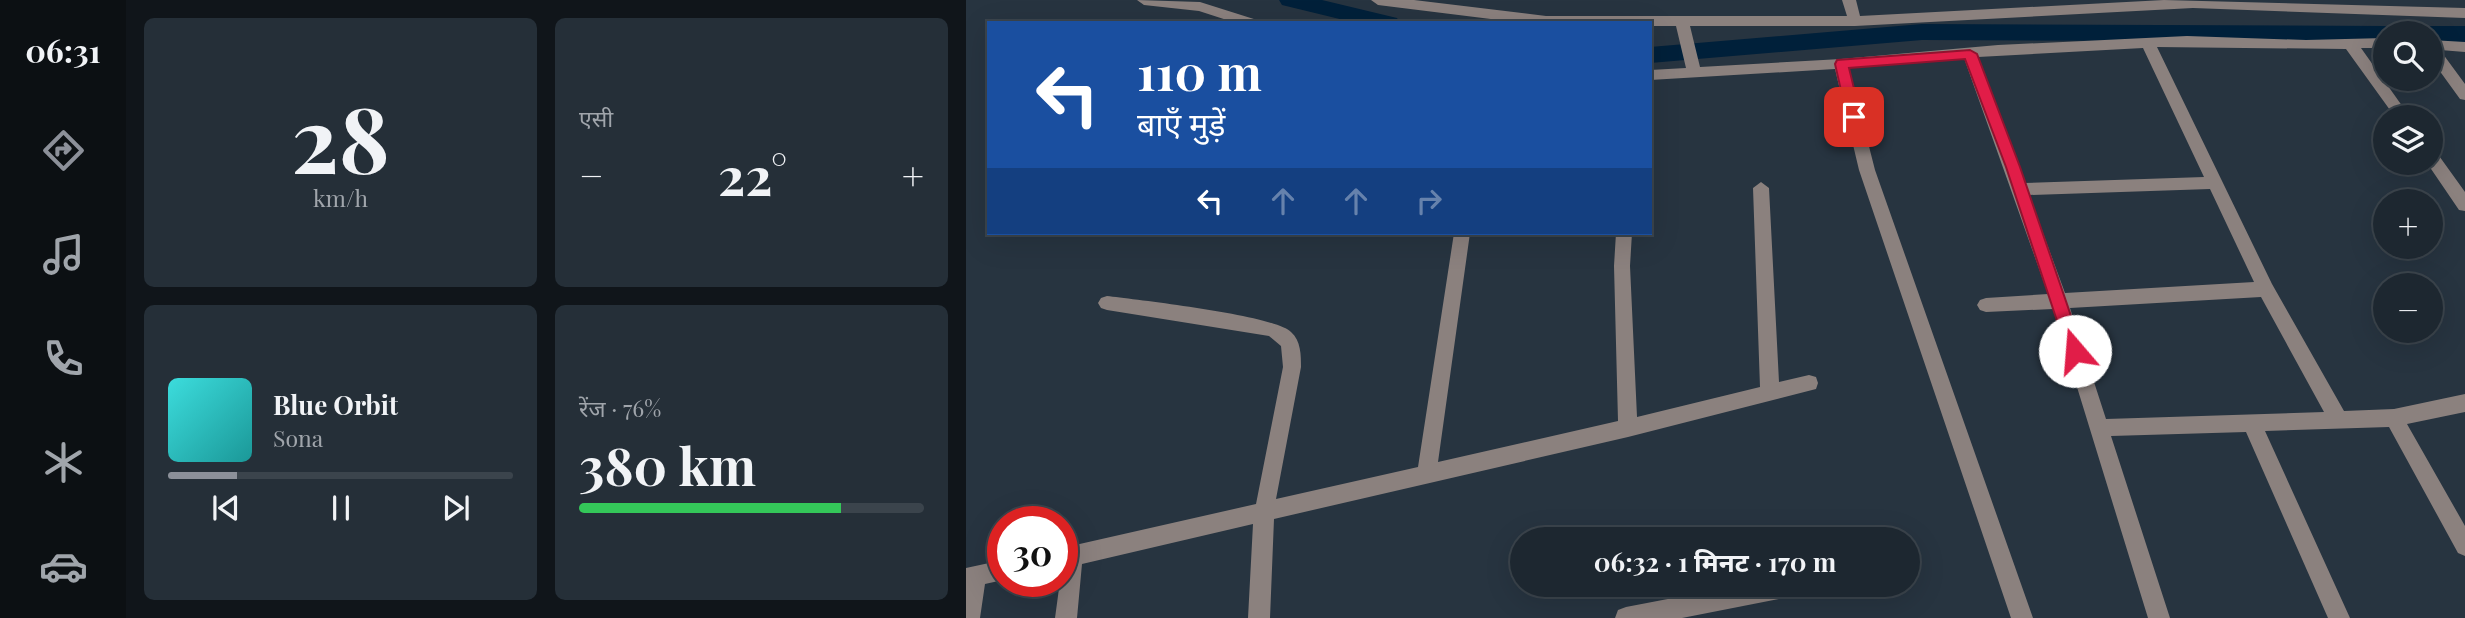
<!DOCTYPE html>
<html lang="hi">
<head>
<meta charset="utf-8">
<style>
	:root { --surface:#1d2730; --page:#252f38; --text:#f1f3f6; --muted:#a0a5ab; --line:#3b444c; --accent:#8c9099 }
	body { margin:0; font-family:"Playfair Display","Noto Sans Devanagari",serif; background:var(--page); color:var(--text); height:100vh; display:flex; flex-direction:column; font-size:26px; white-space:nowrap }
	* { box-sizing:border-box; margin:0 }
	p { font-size:23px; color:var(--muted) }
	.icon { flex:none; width:38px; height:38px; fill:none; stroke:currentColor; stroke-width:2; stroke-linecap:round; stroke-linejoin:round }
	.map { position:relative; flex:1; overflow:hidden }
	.panel { display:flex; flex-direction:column; gap:18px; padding:18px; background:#10151a; width:840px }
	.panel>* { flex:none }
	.guide { position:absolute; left:21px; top:21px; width:665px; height:214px; border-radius:0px; box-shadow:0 7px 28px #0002,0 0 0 2px var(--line); background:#1a4fa0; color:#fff; overflow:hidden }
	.controls { position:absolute; left:1407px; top:21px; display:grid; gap:14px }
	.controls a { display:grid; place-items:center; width:70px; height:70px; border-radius:50%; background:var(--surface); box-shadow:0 7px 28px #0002,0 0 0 2px var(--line); font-size:35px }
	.speed { position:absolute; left:21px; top:506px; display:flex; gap:14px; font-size:35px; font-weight:700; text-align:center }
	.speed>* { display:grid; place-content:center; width:91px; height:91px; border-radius:50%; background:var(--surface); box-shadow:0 7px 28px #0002,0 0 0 2px var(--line); line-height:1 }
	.speed .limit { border:10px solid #d22; background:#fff; color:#111 }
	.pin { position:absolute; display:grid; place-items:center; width:60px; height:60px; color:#fff; margin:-30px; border-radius:14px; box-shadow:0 4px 10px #0006 }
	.me { position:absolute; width:77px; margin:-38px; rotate:342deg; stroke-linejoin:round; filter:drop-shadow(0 0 5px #0008) }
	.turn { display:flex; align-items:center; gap:24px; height:147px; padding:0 35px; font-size:32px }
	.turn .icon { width:91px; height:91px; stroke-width:2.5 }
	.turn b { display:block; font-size:49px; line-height:60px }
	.lanes { display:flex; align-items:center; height:66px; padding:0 35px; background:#0003; justify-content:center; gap:35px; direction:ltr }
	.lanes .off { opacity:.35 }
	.big { font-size:52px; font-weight:700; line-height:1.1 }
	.panel .tile { flex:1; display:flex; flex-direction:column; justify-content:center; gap:10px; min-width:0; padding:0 24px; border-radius:10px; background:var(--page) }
	.panel .dial { align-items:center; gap:0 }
	.dial b { font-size:91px; line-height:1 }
	.song { display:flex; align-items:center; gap:21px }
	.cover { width:84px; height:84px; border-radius:10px; background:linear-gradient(135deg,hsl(180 70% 55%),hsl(180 70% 35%)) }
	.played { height:7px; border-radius:4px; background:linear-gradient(90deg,var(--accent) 20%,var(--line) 20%) }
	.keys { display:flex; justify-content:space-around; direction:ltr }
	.heat { display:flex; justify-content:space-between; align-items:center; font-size:38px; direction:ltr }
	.charge { height:10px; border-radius:5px; background:linear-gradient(90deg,#34c759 76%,var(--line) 0) }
	.panel .tiles { flex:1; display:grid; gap:18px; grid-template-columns:repeat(2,1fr) }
	.trip { position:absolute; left:544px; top:527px; width:410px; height:70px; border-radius:35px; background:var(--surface); box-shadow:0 7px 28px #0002,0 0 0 2px var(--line); font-weight:700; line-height:70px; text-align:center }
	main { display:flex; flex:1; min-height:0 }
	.tabs { display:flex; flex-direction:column; width:126px; justify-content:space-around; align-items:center; background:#0c1013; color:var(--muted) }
	.tabs .icon { width:49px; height:49px }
	.tabs .active { color:var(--accent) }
	.tabs b { font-size:32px; color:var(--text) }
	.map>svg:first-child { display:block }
</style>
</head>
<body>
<main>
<nav class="tabs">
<b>06:31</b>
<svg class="icon active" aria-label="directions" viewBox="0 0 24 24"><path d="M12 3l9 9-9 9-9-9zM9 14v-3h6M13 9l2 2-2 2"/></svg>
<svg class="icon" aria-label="music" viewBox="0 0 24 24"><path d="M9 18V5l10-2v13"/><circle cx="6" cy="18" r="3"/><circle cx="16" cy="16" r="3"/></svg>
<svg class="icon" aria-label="phone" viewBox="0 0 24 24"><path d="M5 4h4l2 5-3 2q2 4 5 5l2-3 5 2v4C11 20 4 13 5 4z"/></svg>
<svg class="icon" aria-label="climate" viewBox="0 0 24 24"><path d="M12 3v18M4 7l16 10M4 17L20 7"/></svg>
<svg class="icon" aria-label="car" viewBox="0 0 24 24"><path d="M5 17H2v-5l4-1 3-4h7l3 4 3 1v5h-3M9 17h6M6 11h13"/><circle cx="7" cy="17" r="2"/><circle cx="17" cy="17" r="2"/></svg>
</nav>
<section class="panel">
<div class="tiles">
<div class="tile dial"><b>28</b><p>km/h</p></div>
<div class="tile"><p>एसी</p>
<div class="heat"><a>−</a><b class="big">22°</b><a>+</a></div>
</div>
<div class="tile">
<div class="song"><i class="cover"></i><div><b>Blue Orbit</b><p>Sona</p></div></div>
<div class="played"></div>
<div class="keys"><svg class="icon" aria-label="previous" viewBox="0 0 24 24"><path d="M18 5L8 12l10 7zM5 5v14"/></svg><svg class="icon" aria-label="pause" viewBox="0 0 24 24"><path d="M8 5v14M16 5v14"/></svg><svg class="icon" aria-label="next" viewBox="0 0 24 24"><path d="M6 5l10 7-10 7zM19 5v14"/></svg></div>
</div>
<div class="tile"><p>रेंज · 76%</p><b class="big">380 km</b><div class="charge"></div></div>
</div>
</section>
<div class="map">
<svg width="1499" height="618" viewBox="0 0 1499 618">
	<rect width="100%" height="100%" fill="#273440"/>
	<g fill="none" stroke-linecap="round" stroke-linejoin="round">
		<g fill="#00203a" fill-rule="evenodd">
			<polygon points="313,0 356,0 431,18 434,23 390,23 316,5"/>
			<polygon points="956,24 1419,26 1427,29 1430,33 1419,33 1419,42 956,40 684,63 684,47"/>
			<polygon points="1465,26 1499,26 1499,42 1465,42 1465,33 1454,33 1457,29"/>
		</g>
		<g fill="#8b817e" fill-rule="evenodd">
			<polygon points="171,0 234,2 291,20 293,23 270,23 233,11 178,5"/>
			<path d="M405,0H448L580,16H881L876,0H890L894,16L1198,0L1499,8V18L1227,8L889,26H724L734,67L875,59L1032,45L1221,36L1340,40L1419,38V48H1395L1444,117H1429L1380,49L1191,47L1306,284L1378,411L1428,409L1499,394V412L1441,424L1499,526V556L1492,553L1423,427L1299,431L1384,618H1362L1280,432L1145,436L1204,618H1182L1087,309L1020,312L1014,310L1011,305L1014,300L1020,298L1082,294L998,58L883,68L909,170L1067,618H1045L893,170L869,69L684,80V70L720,68L710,26H684V23H557L412,5ZM1177,48L1238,177L1058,183L1012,57ZM1244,189L1288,282L1099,293L1063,195ZM1295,297L1358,412L1140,419L1104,308Z"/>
			<polygon points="1465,40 1499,42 1499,52 1474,50 1499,84 1499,100 1494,99 1465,59"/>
			<polygon points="1465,151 1471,153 1499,192 1499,211 1493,210 1461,163 1465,163"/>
			<path d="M795,182L803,188L813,382L843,375L850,377L852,383L850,389L662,437L308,519L304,618H282L287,524L116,564L111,618H89L94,581H96V548L290,504L317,367L315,346L303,336L141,310L135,308L132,303L135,298L141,296C173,300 308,315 325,332C335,341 335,355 335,367L310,499L452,467L488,233H504L472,462L652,421L648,266L650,233H666L664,266L671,417L794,387L787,188Z"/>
			<polygon points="37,560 37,580 19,584 14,618 0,618 0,568"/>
			<polygon points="780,584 848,584 845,591 838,594 716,618 649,618 652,610 660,607"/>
		</g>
	</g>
	<polygon fill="#e11d48" stroke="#92132f" stroke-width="2" points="1004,50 1011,54 1054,167 1117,351 1115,356 1109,358 1103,356 1101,351 1040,167 999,59 883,68 895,117 888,122 881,117 869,64 871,60"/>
</svg>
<div class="controls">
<a><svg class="icon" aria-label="search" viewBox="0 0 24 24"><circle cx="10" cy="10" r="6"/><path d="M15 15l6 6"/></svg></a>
<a><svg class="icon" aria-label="layers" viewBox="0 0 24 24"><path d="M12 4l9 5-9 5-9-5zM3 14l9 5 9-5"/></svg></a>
<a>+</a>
<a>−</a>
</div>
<div class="speed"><div class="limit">30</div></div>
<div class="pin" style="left:888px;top:117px;background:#d93025"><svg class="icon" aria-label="arrive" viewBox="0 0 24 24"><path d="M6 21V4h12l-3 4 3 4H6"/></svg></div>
<svg class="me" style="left:1109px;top:351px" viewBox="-20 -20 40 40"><circle r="19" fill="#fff"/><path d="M0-13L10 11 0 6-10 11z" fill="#e11d48"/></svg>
<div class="trip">06:32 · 1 मिनट · 170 m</div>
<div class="guide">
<div class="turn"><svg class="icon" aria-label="left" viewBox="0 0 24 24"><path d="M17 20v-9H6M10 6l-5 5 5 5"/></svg><div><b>110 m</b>बाएँ मुड़ें</div></div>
<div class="lanes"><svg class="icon" aria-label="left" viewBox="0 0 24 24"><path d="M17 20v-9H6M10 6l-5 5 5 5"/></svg><svg class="icon off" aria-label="ahead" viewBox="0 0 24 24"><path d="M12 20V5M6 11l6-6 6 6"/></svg><svg class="icon off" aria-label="ahead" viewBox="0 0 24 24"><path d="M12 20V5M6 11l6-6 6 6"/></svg><svg class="icon off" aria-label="right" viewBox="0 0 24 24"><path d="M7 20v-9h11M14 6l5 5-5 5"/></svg></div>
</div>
</div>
</main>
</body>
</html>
